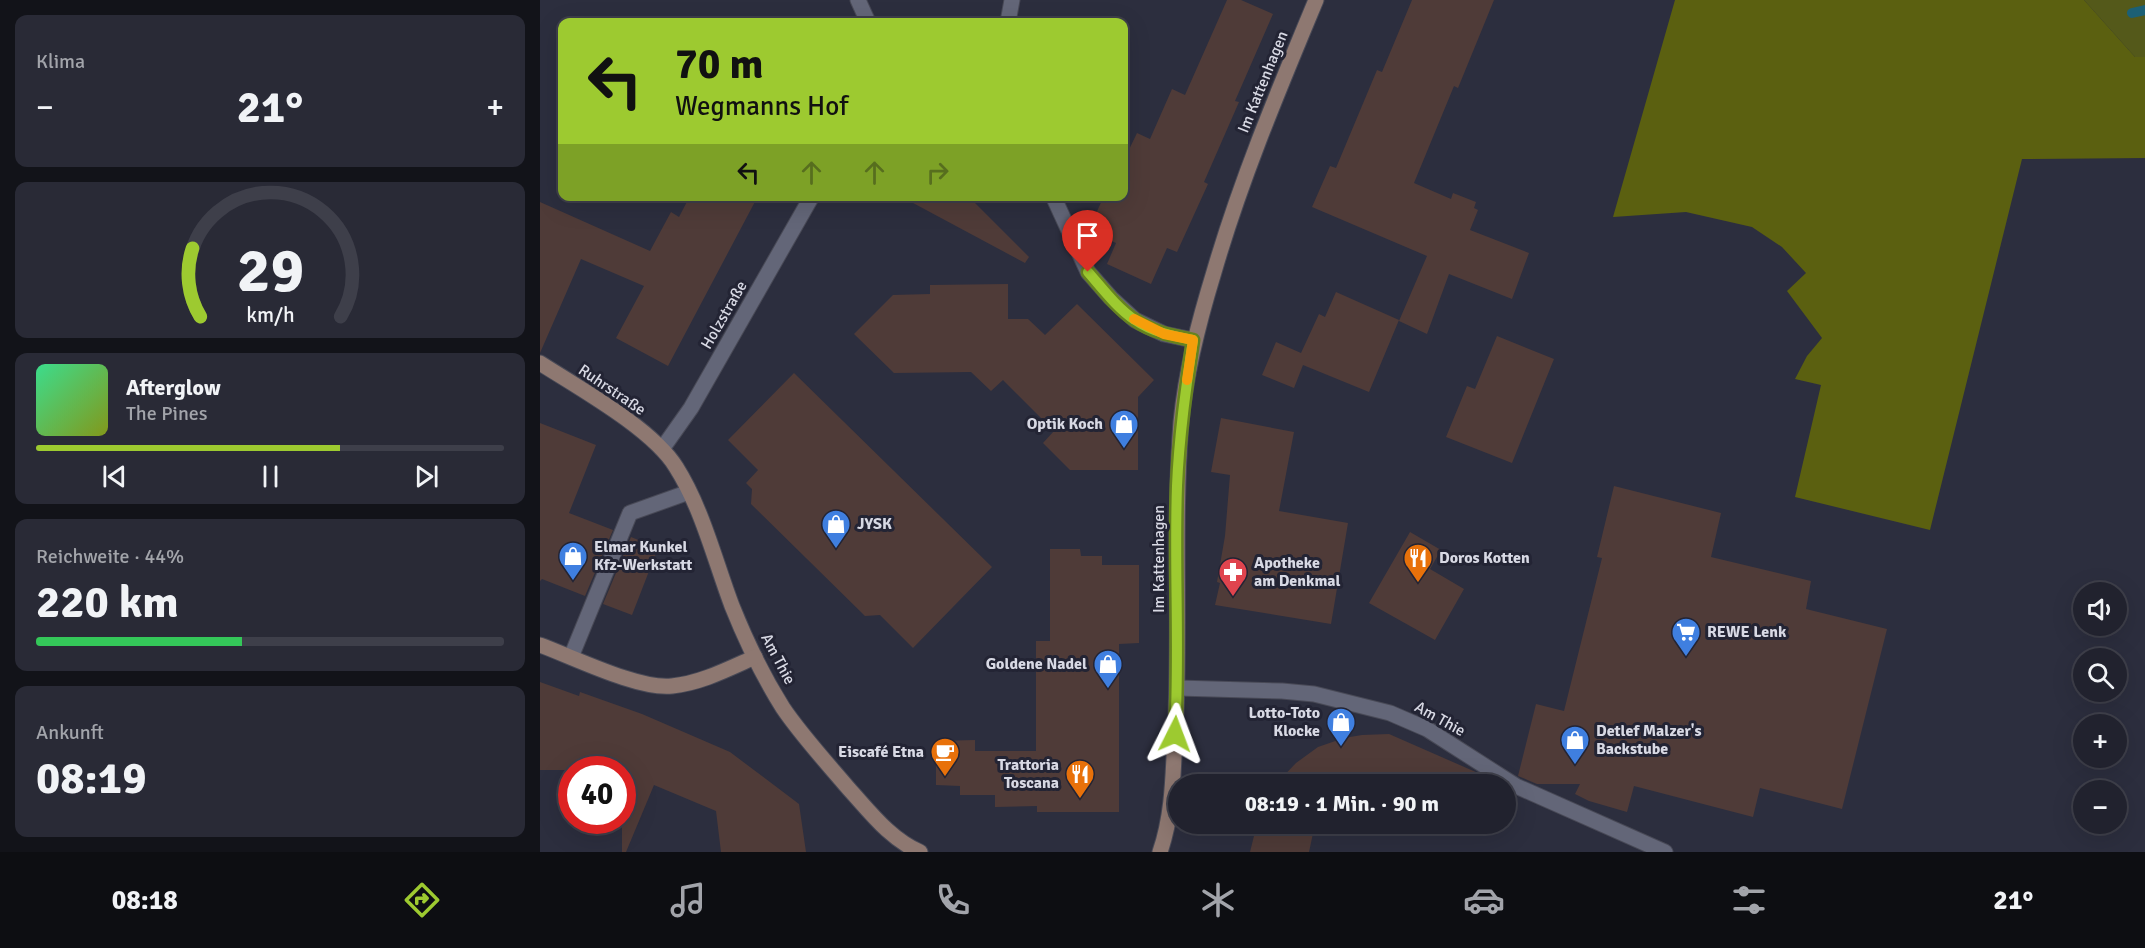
<!DOCTYPE html>
<html lang="de">
<head>
<meta charset="utf-8">
<style>
	:root { --surface:#21222e; --page:#292a36; --text:#f1f3f6; --muted:#a2a4aa; --line:#3e3f4a; --accent:#9dca30 }
	body { margin:0; font-family:Signika,sans-serif; background:var(--page); color:var(--text); height:100vh; display:flex; flex-direction:column; font-size:22px; white-space:nowrap }
	* { box-sizing:border-box; margin:0 }
	p { font-size:20px; color:var(--muted) }
	.icon { flex:none; width:33px; height:33px; fill:none; stroke:currentColor; stroke-width:2; stroke-linecap:round; stroke-linejoin:round }
	.map { position:relative; flex:1; overflow:hidden }
	.side { display:flex; flex-direction:column; gap:15px; padding:15px; background:#121319; width:540px }
	.side>* { flex:none }
	.top-card { position:absolute; left:18px; top:18px; width:570px; height:183px; border-radius:12px; box-shadow:0 6px 24px #0002,0 0 0 2px var(--line); background:#9dca30; color:#111; overflow:hidden }
	.tools { position:absolute; left:1533px; top:582px; display:grid; gap:12px }
	.tools a { display:grid; place-items:center; width:54px; height:54px; border-radius:50%; background:var(--surface); box-shadow:0 6px 24px #0002,0 0 0 2px var(--line); font-size:30px }
	.speed { position:absolute; left:18px; top:756px; display:flex; gap:12px; font-size:30px; font-weight:700; text-align:center }
	.speed>* { display:grid; place-content:center; width:78px; height:78px; border-radius:50%; background:var(--surface); box-shadow:0 6px 24px #0002,0 0 0 2px var(--line); line-height:1 }
	.speed .limit { border:9px solid #d22; background:#fff; color:#111 }
	.pin { position:absolute; display:grid; place-items:center; width:51px; height:51px; color:#fff; margin:-62px -26px; border-radius:50% 50% 50% 0; rotate:-45deg; box-shadow:0 0 6px #0007 }
	.pin .icon { rotate:45deg }
	.me { position:absolute; width:66px; margin:-33px; rotate:3deg; stroke-linejoin:round; filter:drop-shadow(0 0 4px #0008) }
	.turn { display:flex; align-items:center; gap:21px; height:126px; padding:0 18px; font-size:27px }
	.turn .icon { width:78px; height:78px; stroke-width:2.5 }
	.turn b { display:block; font-size:42px; line-height:51px }
	.lanes { display:flex; align-items:center; height:57px; padding:0 18px; background:#0003; justify-content:center; gap:30px; direction:ltr }
	.lanes .off { opacity:.35 }
	.big { font-size:45px; font-weight:700; line-height:1.1 }
	.side .tile { flex:1; display:flex; flex-direction:column; justify-content:center; gap:9px; min-width:0; padding:0 21px; border-radius:12px; background:var(--page) }
	.side .dial { align-items:center; gap:0 }
	.dial svg { height:156px; overflow:visible; fill:none; stroke:var(--line); stroke-width:7; stroke-linecap:round; text-anchor:middle }
	.dial text { fill:var(--text); stroke:none }
	.song { display:flex; align-items:center; gap:18px }
	.cover { width:72px; height:72px; border-radius:9px; background:linear-gradient(135deg,hsl(150 70% 55%),hsl(70 70% 35%)) }
	.played { height:6px; border-radius:3px; background:linear-gradient(90deg,var(--accent) 65%,var(--line) 65%) }
	.keys { display:flex; justify-content:space-around; direction:ltr }
	.heat { display:flex; justify-content:space-between; align-items:center; font-size:33px; direction:ltr }
	.charge { height:9px; border-radius:4px; background:linear-gradient(90deg,#34c759 44%,var(--line) 0) }
	.trip { position:absolute; left:628px; top:774px; width:348px; height:60px; border-radius:30px; background:var(--surface); box-shadow:0 6px 24px #0002,0 0 0 2px var(--line); font-weight:700; line-height:60px; text-align:center }
	.tabs { display:flex; height:96px; justify-content:space-around; align-items:center; background:#0d0e12; color:var(--muted) }
	.tabs .icon { width:42px; height:42px }
	.tabs .on { color:var(--accent) }
	.tabs b { font-size:27px; color:var(--text) }
	main { display:flex; flex:1; min-height:0 }
	.map>svg:first-child { display:block }
</style>
</head>
<body>
<main>
<section class="side">
<div class="tile"><p>Klima</p>
<div class="heat"><a>−</a><b class="big">21°</b><a>+</a></div>
</div>
<div class="tile dial"><svg viewBox="0 0 100 80">
<path d="M14 69A42 42 0 1 1 86 69"/>
<path d="M14 69A42 42 0 0 1 10 34" stroke="#9dca30"/>
<text x="50" y="56" font-size="32" font-weight="700">29</text>
<text x="50" y="72" font-size="11">km/h</text>
</svg></div>
<div class="tile">
<div class="song"><i class="cover"></i><div><b>Afterglow</b><p>The Pines</p></div></div>
<div class="played"></div>
<div class="keys"><svg class="icon" aria-label="previous" viewBox="0 0 24 24"><path d="M18 5L8 12l10 7zM5 5v14"/></svg><svg class="icon" aria-label="pause" viewBox="0 0 24 24"><path d="M8 5v14M16 5v14"/></svg><svg class="icon" aria-label="next" viewBox="0 0 24 24"><path d="M6 5l10 7-10 7zM19 5v14"/></svg></div>
</div>
<div class="tile"><p>Reichweite · 44%</p><b class="big">220 km</b><div class="charge"></div></div>
<div class="tile"><p>Ankunft</p><b class="big">08:19</b></div>
</section>
<div class="map">
<svg width="1605" height="852" viewBox="0 0 1605 852">
	<rect width="100%" height="100%" fill="#2c2e3e"/>
	<polygon fill="#54591a" points="1544,0 1605,0 1605,57 1595,57"/>
	<polygon fill="#5b6010" points="1135,0 1544,0 1595,57 1605,57 1605,158 1482,159 1390,530 1255,497 1281,385 1255,379 1267,356 1282,338 1247,291 1266,273 1242,247 1212,227 1146,212 1073,217"/>
	<g fill="none" stroke-linecap="round" stroke-linejoin="round">
		<polyline stroke="#1c6075" stroke-width="10" points="1592,13 1605,10"/>
	</g>
	<g fill="#4f3b38">
		<polygon points="687,0 701,0 733,14 695,101 699,102 664,182 668,184 637,252 627,248 611,284 567,264 576,243 548,231 564,196 584,196 584,160 597,133 610,139 632,89 645,95"/>
		<polygon points="872,0 954,0 918,88 914,86 874,183 911,199 913,193 936,202 934,208 938,210 930,230 989,253 972,299 909,274 887,334 859,321 887,256 772,207 790,166 796,168 837,70 842,72"/>
		<polygon points="150,196 218,196 128,366 76,338 104,286 41,259 0,353 0,202 110,251 131,212 139,217"/>
		<polygon points="360,196 428,196 489,257 485,263"/>
		<polygon points="468,284 468,319 488,319 505,335 537,304 614,380 598,397 598,470 530,470 503,443 514,431 463,380 451,391 431,372 354,373 314,334 353,295 390,294 390,285"/>
		<polygon points="796,292 859,320 829,392 763,365 754,388 722,375 736,342 761,353 779,314 785,317"/>
		<polygon points="957,336 1014,359 972,463 906,437 927,386 935,389"/>
		<polygon points="254,373 452,567 373,648 340,615 325,616 211,504 212,489 206,483 218,470 188,440"/>
		<polygon points="681,418 754,432 739,511 808,523 791,624 675,605 680,583 677,582 685,536 690,475 671,472"/>
		<polygon points="0,423 56,445 29,513 73,530 45,596 2,579 0,581"/>
		<polygon points="1074,486 1181,513 1171,557 1271,581 1266,609 1347,629 1302,809 1220,788 1213,817 1094,786 1087,812 1049,801 1035,794 1040,784 997,784 978,776 996,704 1024,711 1062,558 1057,557"/>
		<polygon points="870,532 901,550 890,569 924,589 895,640 829,603"/>
		<polygon points="91,537 118,548 92,615 63,604"/>
		<polygon points="510,549 540,549 541,556 562,556 562,565 599,565 599,643 579,644 579,812 497,812 497,806 455,807 455,795 420,795 420,786 396,785 396,741 435,740 435,751 496,751 496,641 510,641"/>
		<polygon points="0,682 39,696 40,692 102,714 190,752 259,804 266,852 181,852 176,811 114,785 86,852 82,852 82,770 0,770"/>
		<polygon points="849,734 938,773 956,784 736,784 756,763 778,747 804,738 822,735"/>
		<polygon points="717,824 775,824 769,852 710,852"/>
	</g>
	<g fill="none" stroke-linecap="round" stroke-linejoin="round">
		<g stroke="#484956" stroke-width="17">
			<polyline id="lane" points="31,657 90,513 149,492"/>
		</g>
		<g stroke="#484956" stroke-width="17">
			<g id="street">
				<polyline points="318,0 328,22"/>
				<polyline points="468,22 472,0"/>
				<polyline points="513,196 548,272 571,298 595,320 624,334 653,340"/>
				<polyline points="122,449 151,408 272,196"/>
				<polyline points="638,688 742,691 774,694 850,713 887,729 976,786 1125,852"/>
			</g>
		</g>
		<g stroke="#484956" stroke-width="17">
			<g id="secondary">
				<path d="M0,363C39,388 113,429 136,467C162,508 175,561 192,606C206,641 223,676 243,708C262,736 287,763 309,789C330,812 350,839 380,852"/>
				<path d="M0,645C33,657 99,690 132,686C161,683 188,669 215,657"/>
				<path d="M620,852C633,814 633,775 635,735C641,631 633,527 641,422C646,370 659,321 674,272C701,179 739,89 776,0"/>
			</g>
		</g>
		<use href="#lane" stroke="#636678" stroke-width="15"/>
		<use href="#street" stroke="#636678" stroke-width="15"/>
		<use href="#secondary" stroke="#8e7871" stroke-width="15"/>
	</g>
	<g fill="none" stroke-linecap="round" stroke-linejoin="round">
		<g stroke="#66831f" stroke-width="15">
			<path id="route" d="M548,272C562,288 577,308 595,320C612,332 633,336 653,340C646,388 639,437 637,486C634,568 640,651 635,734"/>
		</g>
		<use href="#route" stroke="#9dca30" stroke-width="10"/>
		<polyline stroke="#f59e0b" stroke-width="10" points="594,319 624,334 653,340 647,380"/>
	</g>
	<defs>
		<g id="shop-pin" transform="scale(1.5)"><path d="M0 17L-7.5 6A9.5 9.5 0 1 1 7.5 6Z" fill="#3f7fe0" stroke="#232434"/><path d="M-5-2.5h2.3a2.7 3.5 0 0 1 5.4 0H5L5.5 6h-11ZM-1.5-2.5h3a1.5 2.3 0 0 0-3 0Z" fill="#fff"/></g>
		<g id="restaurant-pin" transform="scale(1.5)"><path d="M0 17L-7.5 6A9.5 9.5 0 1 1 7.5 6Z" fill="#e8710a" stroke="#232434"/><path d="M-5-6h1v4h1v-4h1v4h1v-4h1v5L-1.5 .5V6h-2V.5L-5-1ZM5-6V6H3V1.5H1.5Q1.5-4 5-6Z" fill="#fff"/></g>
		<g id="pharmacy-pin" transform="scale(1.5)"><path d="M0 17L-7.5 6A9.5 9.5 0 1 1 7.5 6Z" fill="#e0444e" stroke="#232434"/><path d="M-2-6h4v4h4v4h-4v4h-4v-4h-4v-4h4Z" fill="#fff"/></g>
		<g id="supermarket-pin" transform="scale(1.5)"><path d="M0 17L-7.5 6A9.5 9.5 0 1 1 7.5 6Z" fill="#3f7fe0" stroke="#232434"/><path d="M-6-5.5h2.5l.6 2H6L4.5 2H-2.5L-4.4-4H-6ZM-1.5 3.2a1.3 1.3 0 1 0 .1 0ZM3 3.2a1.3 1.3 0 1 0 .1 0Z" fill="#fff"/></g>
		<g id="cafe-pin" transform="scale(1.5)"><path d="M0 17L-7.5 6A9.5 9.5 0 1 1 7.5 6Z" fill="#e8710a" stroke="#232434"/><path d="M-5.5-4.5H6V0H3Q3 3.5 0 3.5H-2.5Q-5.5 3.5-5.5 0ZM3-3.2v2h1.7v-2ZM-6 4.5H4V6H-6Z" fill="#fff"/></g>
	</defs>
	<g fill-rule="evenodd">
		<use href="#shop-pin" x="584" y="424"/>
		<use href="#shop-pin" x="296" y="524"/>
		<use href="#shop-pin" x="33" y="556"/>
		<use href="#restaurant-pin" x="878" y="558"/>
		<use href="#pharmacy-pin" x="693" y="572"/>
		<use href="#supermarket-pin" x="1146" y="632"/>
		<use href="#shop-pin" x="568" y="664"/>
		<use href="#shop-pin" x="801" y="722"/>
		<use href="#shop-pin" x="1035" y="740"/>
		<use href="#cafe-pin" x="405" y="752"/>
		<use href="#restaurant-pin" x="540" y="774"/>
	</g>
	<g text-anchor="middle" dominant-baseline="central" stroke-width="6" stroke-linejoin="round" paint-order="stroke">
		<g font-size="16" fill="#d8d9e4" stroke="#232434">
			<text transform="translate(723 82) rotate(-68)">Im Kattenhagen</text>
			<text transform="translate(184 315) rotate(-60)">Holzstraße</text>
			<text transform="translate(72 390) rotate(34)">Ruhrstraße</text>
			<text transform="translate(619 559) rotate(-90)">Im Kattenhagen</text>
			<text transform="translate(238 659) rotate(62)">Am Thie</text>
			<text transform="translate(900 719) rotate(29)">Am Thie</text>
		</g>
		<g font-size="16" font-weight="bold" fill="#d8d9e4" stroke="#232434" text-anchor="start">
			<text x="563" y="424" text-anchor="end">Optik Koch</text>
			<text x="317" y="524">JYSK</text>
			<text x="54" y="547">Elmar Kunkel<tspan x="54" dy="18">Kfz-Werkstatt</tspan></text>
			<text x="899" y="558">Doros Kotten</text>
			<text x="714" y="563">Apotheke<tspan x="714" dy="18">am Denkmal</tspan></text>
			<text x="1167" y="632">REWE Lenk</text>
			<text x="547" y="664" text-anchor="end">Goldene Nadel</text>
			<text x="780" y="713" text-anchor="end">Lotto-Toto<tspan x="780" dy="18">Klocke</tspan></text>
			<text x="1056" y="731">Detlef Malzer's<tspan x="1056" dy="18">Backstube</tspan></text>
			<text x="384" y="752" text-anchor="end">Eiscafé Etna</text>
			<text x="519" y="765" text-anchor="end">Trattoria<tspan x="519" dy="18">Toscana</tspan></text>
		</g>
	</g>
</svg>
<div class="tools">
<a><svg class="icon" aria-label="sound" viewBox="0 0 24 24"><path d="M4 9h4l5-4v14l-5-4H4zM17 9q2 3 0 6"/></svg></a>
<a><svg class="icon" aria-label="search" viewBox="0 0 24 24"><circle cx="10" cy="10" r="6"/><path d="M15 15l6 6"/></svg></a>
<a>+</a>
<a>−</a>
</div>
<div class="speed"><div class="limit">40</div></div>
<div class="pin" style="left:548px;top:272px;background:#d93025"><svg class="icon" aria-label="arrive" viewBox="0 0 24 24"><path d="M6 21V4h12l-3 4 3 4H6"/></svg></div>
<svg class="me" style="left:635px;top:734px" viewBox="-20 -20 40 40"><path d="M0-17L14 15 0 8-14 15z" fill="#9dca30" stroke="#fff" stroke-width="4"/></svg>
<div class="trip">08:19 · 1 Min. · 90 m</div>
<div class="top-card">
<div class="turn"><svg class="icon" aria-label="left" viewBox="0 0 24 24"><path d="M17 20v-9H6M10 6l-5 5 5 5"/></svg><div><b>70 m</b>Wegmanns Hof</div></div>
<div class="lanes"><svg class="icon" aria-label="left" viewBox="0 0 24 24"><path d="M17 20v-9H6M10 6l-5 5 5 5"/></svg><svg class="icon off" aria-label="ahead" viewBox="0 0 24 24"><path d="M12 20V5M6 11l6-6 6 6"/></svg><svg class="icon off" aria-label="ahead" viewBox="0 0 24 24"><path d="M12 20V5M6 11l6-6 6 6"/></svg><svg class="icon off" aria-label="right" viewBox="0 0 24 24"><path d="M7 20v-9h11M14 6l5 5-5 5"/></svg></div>
</div>
</div>
</main>
<nav class="tabs">
<b>08:18</b>
<svg class="icon on" aria-label="directions" viewBox="0 0 24 24"><path d="M12 3l9 9-9 9-9-9zM9 14v-3h6M13 9l2 2-2 2"/></svg>
<svg class="icon" aria-label="music" viewBox="0 0 24 24"><path d="M9 18V5l10-2v13"/><circle cx="6" cy="18" r="3"/><circle cx="16" cy="16" r="3"/></svg>
<svg class="icon" aria-label="phone" viewBox="0 0 24 24"><path d="M5 4h4l2 5-3 2q2 4 5 5l2-3 5 2v4C11 20 4 13 5 4z"/></svg>
<svg class="icon" aria-label="climate" viewBox="0 0 24 24"><path d="M12 3v18M4 7l16 10M4 17L20 7"/></svg>
<svg class="icon" aria-label="car" viewBox="0 0 24 24"><path d="M5 17H2v-5l4-1 3-4h7l3 4 3 1v5h-3M9 17h6M6 11h13"/><circle cx="7" cy="17" r="2"/><circle cx="17" cy="17" r="2"/></svg>
<svg class="icon" aria-label="filters" viewBox="0 0 24 24"><path d="M4 7h16M4 17h16"/><circle cx="9" cy="7" r="2"/><circle cx="15" cy="17" r="2"/></svg>
<b>21°</b>
</nav>
</body>
</html>
